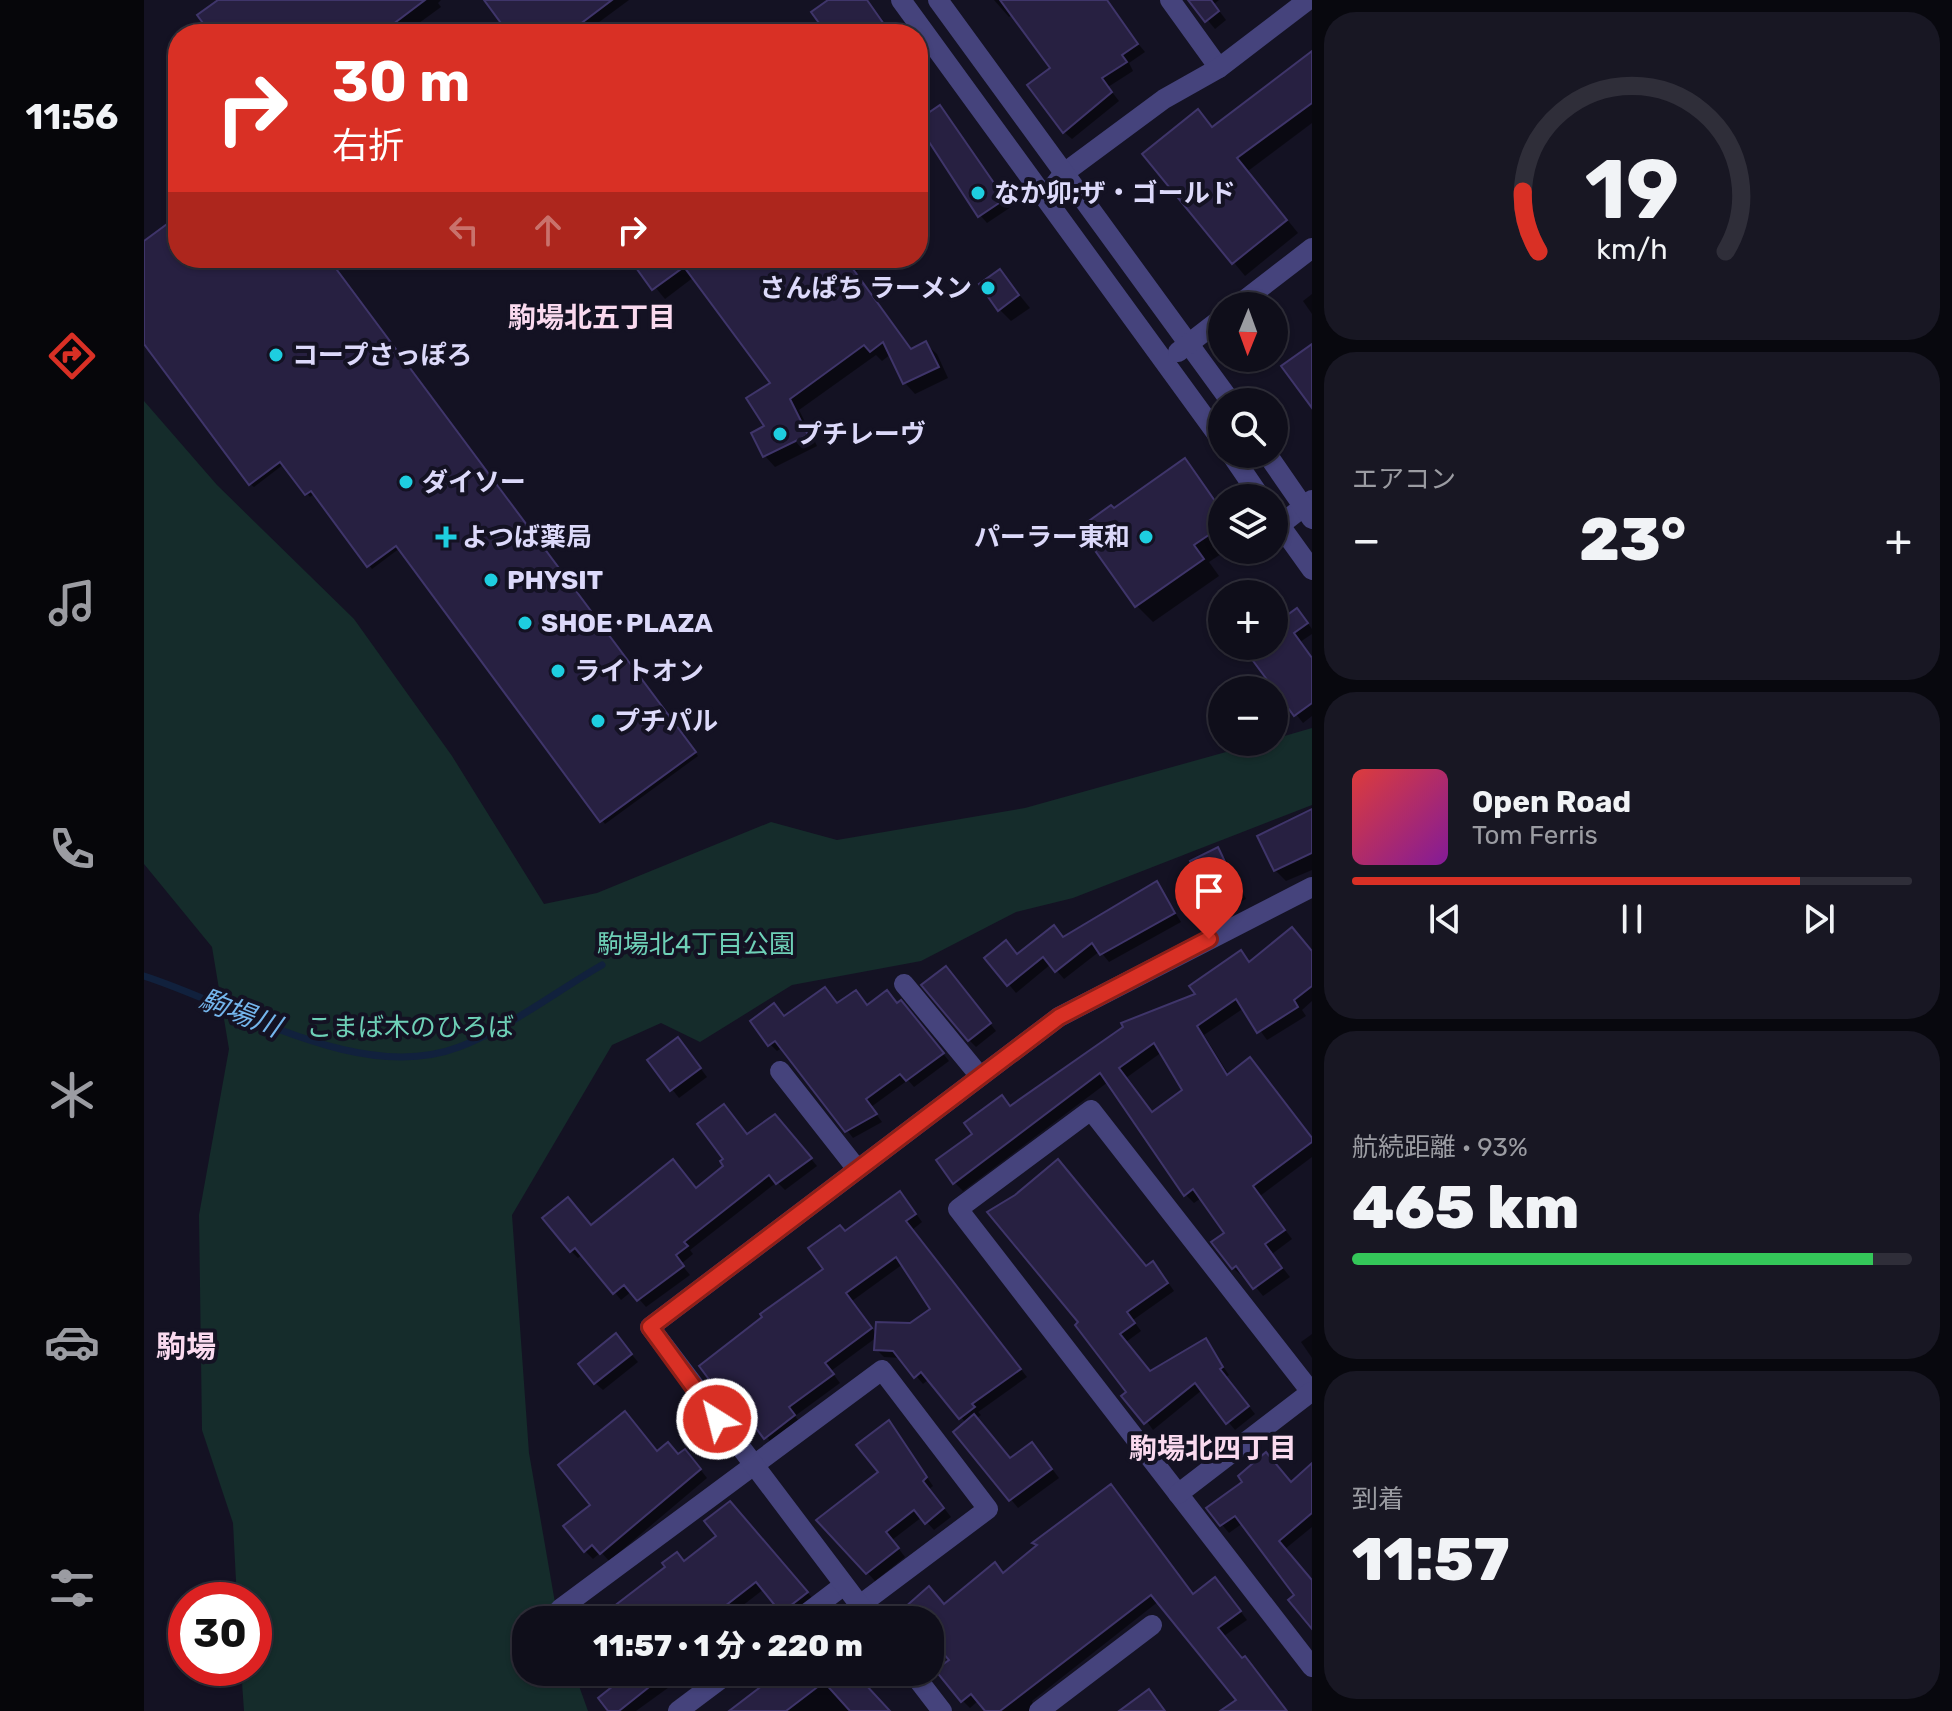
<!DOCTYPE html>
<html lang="ja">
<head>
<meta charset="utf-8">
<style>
	:root { --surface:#0f0e1a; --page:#181723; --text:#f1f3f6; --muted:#9b9ca2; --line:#2f2e39; --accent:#d93025 }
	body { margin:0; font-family:Rubik,"Noto Sans JP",sans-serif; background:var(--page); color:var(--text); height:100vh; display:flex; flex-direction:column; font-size:30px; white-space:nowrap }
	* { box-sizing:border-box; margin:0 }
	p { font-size:26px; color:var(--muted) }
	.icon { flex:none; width:44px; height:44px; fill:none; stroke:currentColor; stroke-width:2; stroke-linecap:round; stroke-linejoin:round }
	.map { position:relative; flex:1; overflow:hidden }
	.side { display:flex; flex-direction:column; gap:12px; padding:12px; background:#08080e; width:640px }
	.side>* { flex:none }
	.banner { position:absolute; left:24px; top:24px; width:760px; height:244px; border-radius:32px; box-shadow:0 2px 6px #0004,0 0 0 2px var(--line); background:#d93025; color:#fff; overflow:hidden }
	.needle { width:52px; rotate:181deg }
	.buttons { position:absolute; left:1064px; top:292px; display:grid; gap:16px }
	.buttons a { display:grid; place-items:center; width:80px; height:80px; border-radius:50%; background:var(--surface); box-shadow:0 2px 6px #0004,0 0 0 2px var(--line); font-size:40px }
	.speed { position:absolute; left:24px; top:1582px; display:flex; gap:16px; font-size:40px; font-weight:700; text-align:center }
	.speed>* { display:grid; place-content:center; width:104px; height:104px; border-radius:50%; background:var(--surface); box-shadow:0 2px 6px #0004,0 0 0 2px var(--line); line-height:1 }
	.speed .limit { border:12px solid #d22; background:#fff; color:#111 }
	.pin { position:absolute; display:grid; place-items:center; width:68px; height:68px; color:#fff; margin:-82px -34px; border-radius:50% 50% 50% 0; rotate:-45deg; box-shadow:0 0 8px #0007 }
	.pin .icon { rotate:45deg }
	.me { position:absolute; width:88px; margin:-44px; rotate:324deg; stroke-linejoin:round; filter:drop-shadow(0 0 6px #0008) }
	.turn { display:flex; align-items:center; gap:28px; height:168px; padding:0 32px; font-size:36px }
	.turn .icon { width:104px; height:104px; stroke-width:2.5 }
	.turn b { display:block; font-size:56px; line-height:68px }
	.lanes { display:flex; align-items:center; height:76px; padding:0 32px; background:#0003; justify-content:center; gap:40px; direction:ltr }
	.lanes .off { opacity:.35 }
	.big { font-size:60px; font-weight:800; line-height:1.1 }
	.side .tile { flex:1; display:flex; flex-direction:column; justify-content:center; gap:12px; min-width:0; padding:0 28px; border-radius:32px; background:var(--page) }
	.side .dial { align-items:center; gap:0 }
	.dial svg { height:208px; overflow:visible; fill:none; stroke:var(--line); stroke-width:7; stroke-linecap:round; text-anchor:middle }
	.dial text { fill:var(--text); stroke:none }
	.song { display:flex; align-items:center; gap:24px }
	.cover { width:96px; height:96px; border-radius:12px; background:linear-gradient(135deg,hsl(0 70% 55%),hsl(290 70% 35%)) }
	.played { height:8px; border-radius:4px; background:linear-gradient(90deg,var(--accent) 80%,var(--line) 80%) }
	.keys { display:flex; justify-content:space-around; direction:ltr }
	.heat { display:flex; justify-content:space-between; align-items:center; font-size:44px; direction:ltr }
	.charge { height:12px; border-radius:6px; background:linear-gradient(90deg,#34c759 93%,var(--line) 0) }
	.trip { position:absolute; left:368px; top:1606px; width:432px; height:80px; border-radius:32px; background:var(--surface); box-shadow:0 2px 6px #0004,0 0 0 2px var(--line); font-weight:800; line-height:80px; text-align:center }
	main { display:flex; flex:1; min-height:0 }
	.dock { display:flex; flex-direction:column; width:144px; justify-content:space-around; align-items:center; background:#06060a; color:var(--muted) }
	.dock .icon { width:56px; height:56px }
	.dock .selected { color:var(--accent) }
	.dock b { font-size:36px; color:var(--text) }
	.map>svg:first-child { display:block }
</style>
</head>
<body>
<main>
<nav class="dock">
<b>11:56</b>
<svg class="icon selected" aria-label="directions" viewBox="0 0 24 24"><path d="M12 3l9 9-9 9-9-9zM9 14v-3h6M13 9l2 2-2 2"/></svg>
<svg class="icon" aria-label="music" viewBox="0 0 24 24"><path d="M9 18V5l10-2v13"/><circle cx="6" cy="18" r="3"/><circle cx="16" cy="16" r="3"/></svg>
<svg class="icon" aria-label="phone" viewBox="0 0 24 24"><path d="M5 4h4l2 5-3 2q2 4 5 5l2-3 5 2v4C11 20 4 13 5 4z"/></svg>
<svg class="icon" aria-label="climate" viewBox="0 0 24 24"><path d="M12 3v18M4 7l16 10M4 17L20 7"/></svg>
<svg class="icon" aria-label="car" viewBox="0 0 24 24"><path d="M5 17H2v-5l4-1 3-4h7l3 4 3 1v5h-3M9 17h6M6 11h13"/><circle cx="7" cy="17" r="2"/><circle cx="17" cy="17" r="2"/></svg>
<svg class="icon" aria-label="filters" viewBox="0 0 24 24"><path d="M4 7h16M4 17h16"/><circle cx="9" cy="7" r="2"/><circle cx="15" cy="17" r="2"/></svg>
</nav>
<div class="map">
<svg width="1168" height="1711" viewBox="0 0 1168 1711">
	<rect width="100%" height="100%" fill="#141223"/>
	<polygon fill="#152c2b" points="0,401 73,485 210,619 308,756 400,904 453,893 627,822 693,840 881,808 1118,742 1130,742 1130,739 1168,728 1168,805 929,898 872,912 777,961 648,985 556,1042 517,1023 468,1045 368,1215 385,1453 414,1620 382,1620 382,1672 430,1672 444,1711 100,1711 97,1668 110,1668 110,1600 93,1600 89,1523 58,1430 55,1215 85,1049 68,947 0,864"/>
	<g fill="#0007" fill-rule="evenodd">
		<polygon points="77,0 297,0 294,3 297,7 260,34 69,34"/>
		<polygon points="342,0 485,0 439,34 368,34"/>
		<polygon points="687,0 724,0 749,34 685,34"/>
		<polygon points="850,0 958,0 1001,52 985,63 989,71 964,87 975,101 928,139 920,132 909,68 869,14 865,17"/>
		<polygon points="1047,0 1075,0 1070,4 1082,20 1071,29"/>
		<polygon points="1168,55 1168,123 1104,171 1154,233 1101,276 1001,154 1054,112 1069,128"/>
		<polygon points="795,107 867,207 843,223 836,215"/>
		<polygon points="34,219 34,258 183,258 554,756 461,824 256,548 228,569 171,493 166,497 140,464 110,487 106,484 0,341 0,244"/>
		<polygon points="487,258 708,258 716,269 711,272 769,350 782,344 793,354 804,378 771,394 761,383 747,354 738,361 732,355 655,410 673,446 631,467 621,456 628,384 550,277 521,299"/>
		<polygon points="856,271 886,308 867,321 855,309"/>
		<polygon points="1168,294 1168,314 1159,301"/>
		<polygon points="1040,461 1078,507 1078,550 1083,550 1065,562 1075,576 1009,622 993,606 937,528 970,510"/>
		<polygon points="1160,618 1168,629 1168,634 1156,642 1168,658 1168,716 1159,723 1100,648 1130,646 1130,627"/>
		<polygon points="1168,813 1168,870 1142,881 1131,870"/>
		<polygon points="1073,850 1081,858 1102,899 1077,911 1069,904"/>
		<polygon points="1013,883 1037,922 965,962 956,951 920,979 907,964 872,993 843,958 874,956 920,939"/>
		<path d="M1168,952V1001L1158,1010L1162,1016L1123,1040L1100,1008L1060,1035L1085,1075L1106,1059L1168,1138V1157L1116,1196L1148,1239L1128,1254L1146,1277L1119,1296L1101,1274L1098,1276L1089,1268L1083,1233L1057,1198L1050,1203L1041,1194L964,1082L819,1191L811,1183L867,1107L1054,995L1097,953L1107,963ZM1018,1052L1041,1091L1009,1114L982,1078Z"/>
		<polygon points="809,976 852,1031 832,1047 825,1040"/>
		<polygon points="712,992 724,1007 754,1005 764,1010 805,1061 770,1087 764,1080 727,1107 738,1122 709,1138 639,1047 633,1051 626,1044 641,1018 694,1005"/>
		<polygon points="541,1048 563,1077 535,1098 506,1061"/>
		<polygon points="638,1124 673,1166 641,1190 633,1182 546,1250 549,1254 537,1264 546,1275 502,1307 488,1291 477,1300 439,1254 434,1258 427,1251 447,1227 552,1190 582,1166 604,1136"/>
		<path d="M763,1201L778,1222L768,1230L883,1377L834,1412L837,1415L832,1419L867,1460L896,1453L915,1478L874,1508L812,1432L822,1423L785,1379L779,1384L757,1358L740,1357L732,1349L733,1337L687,1371L696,1383L651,1416L657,1424L629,1445L587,1392L582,1396L574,1389L682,1270L702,1233ZM759,1264L789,1309L767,1325L733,1335L708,1301Z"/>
		<polygon points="1002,1268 1016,1271 1030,1291 989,1320 997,1331 982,1342 1007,1373 1061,1341 1085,1375 1082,1377 1111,1414 1091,1430 1058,1390 1009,1430 933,1325"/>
		<polygon points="1168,1334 1168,1358 1157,1342"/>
		<polygon points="479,1344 494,1362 459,1390 451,1383"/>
		<polygon points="745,1422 789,1486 785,1489 807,1517 790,1530 778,1517 748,1540 761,1557 731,1581 675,1520 737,1472"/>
		<polygon points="514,1453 548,1459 563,1478 465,1561 457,1552 449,1559 441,1551"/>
		<polygon points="1168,1480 1168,1527 1141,1549 1168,1584 1168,1628 1153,1595 1099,1523 1085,1533 1065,1509"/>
		<polygon points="593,1511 670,1600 646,1619 620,1589 580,1620 447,1620 456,1613 459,1617 541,1563 575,1536"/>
		<polygon points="860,1575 1050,1596 1078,1587 1103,1620 1080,1636 1144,1711 1080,1711 1095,1700 1015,1601 888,1701 892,1711 843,1711 835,1700 826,1708 818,1700 808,1660 786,1635 786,1620 773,1620"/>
		<polygon points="463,1672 546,1672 492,1711 475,1711 473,1685"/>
		<polygon points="639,1672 713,1672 710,1674 744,1711 602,1711"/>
	</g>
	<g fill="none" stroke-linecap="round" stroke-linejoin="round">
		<path stroke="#11213d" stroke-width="7" d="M0,976C92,1005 216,1085 315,1047C365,1028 411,992 458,965"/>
	</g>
	<g fill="#272041" stroke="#3f356a" stroke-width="2" fill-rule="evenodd">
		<polygon points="74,0 281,0 236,34 67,34 53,15"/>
		<polygon points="340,0 468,0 423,34 365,34"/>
		<polygon points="684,0 723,0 747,34 683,34 667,12"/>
		<polygon points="856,0 963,0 994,44 978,55 983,62 958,78 968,92 919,133 883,85 906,68"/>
		<polygon points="1044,0 1067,0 1075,11 1061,22"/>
		<polygon points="1168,51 1168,103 1093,158 1143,220 1088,264 998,154 1054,109 1068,127"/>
		<polygon points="796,105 861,199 834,217 774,125 774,120"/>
		<polygon points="34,216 34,258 184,258 552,752 456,822 252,546 223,567 167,491 161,495 136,462 105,485 0,344 0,241"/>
		<polygon points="485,258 701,258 767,349 782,341 795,367 759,384 739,342 726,352 720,345 646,399 664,435 619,457 607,433 620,426 602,398 626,383 540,267 508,290"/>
		<polygon points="856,269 875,295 854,311 835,284"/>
		<polygon points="1168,344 1168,408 1137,366"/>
		<polygon points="1041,458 1078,511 1078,526 1050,545 1060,559 991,607 935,528 967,505 970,508"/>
		<polygon points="1130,606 1139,618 1153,608 1164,623 1150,633 1168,658 1168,703 1150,716 1098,646 1130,646"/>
		<polygon points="1168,809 1168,853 1130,871 1113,836"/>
		<polygon points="1074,847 1095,891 1067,905 1046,861"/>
		<polygon points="1013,881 1031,913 956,955 948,943 911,972 899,957 863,986 840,958 862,940 873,954 910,925 919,937"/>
		<path d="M1148,927L1168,951V986L1150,1000L1154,1007L1113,1033L1092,999L1053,1026L1083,1075L1106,1057L1168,1138V1142L1109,1186L1141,1230L1121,1244L1138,1268L1109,1289L1092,1266L1088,1269L1067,1242L1080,1233L1049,1189L1040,1196L956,1073L809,1184L792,1160L828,1134L820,1123L858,1095L866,1106L979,1027L977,1023L1051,994L1045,986L1097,950L1105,962ZM1010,1043L1038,1090L1008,1112L975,1068Z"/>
		<polygon points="802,966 847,1023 824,1041 777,985"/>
		<polygon points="681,987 693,1003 712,990 723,1005 743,990 753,1003 757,1000 800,1053 762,1081 756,1074 722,1099 733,1114 701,1132 631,1041 624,1046 606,1021 630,1003 640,1016"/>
		<polygon points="534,1037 557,1068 526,1091 503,1060"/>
		<polygon points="580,1104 603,1134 631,1114 668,1158 632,1184 625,1175 540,1242 544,1246 532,1255 540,1266 493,1301 480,1285 469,1294 431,1248 426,1252 398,1218 424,1197 447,1225 529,1159 552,1188 579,1166 576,1161 579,1159 553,1124"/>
		<polygon points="914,1159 1002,1266 1009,1261 1024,1283 983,1312 991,1323 976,1334 1006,1371 1062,1338 1079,1367 1076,1369 1105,1406 1082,1424 1051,1383 1000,1424 977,1396 982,1392 931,1325 934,1322 843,1212 871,1195"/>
		<polygon points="756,1191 772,1214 762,1221 877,1369 828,1404 831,1407 815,1419 777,1372 770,1378 749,1351 730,1350 732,1322 766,1323 786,1309 752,1257 702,1293 728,1328 681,1363 690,1374 645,1407 651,1415 620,1439 580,1385 573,1390 555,1366 618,1317 616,1314 679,1269 664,1248 696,1225 701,1231"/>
		<polygon points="472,1333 488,1354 450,1384 434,1364"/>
		<polygon points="481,1411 513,1451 524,1442 534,1454 541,1449 557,1469 456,1554 448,1545 440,1552 419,1526 446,1505 414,1465"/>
		<polygon points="830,1414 866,1458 888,1442 908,1469 865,1501 809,1432"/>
		<polygon points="745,1420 783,1477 779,1481 800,1508 781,1524 770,1510 742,1532 755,1548 722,1574 672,1520 734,1472 712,1445"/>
		<polygon points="1122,1452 1147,1482 1168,1463 1168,1513 1135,1541 1168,1580 1168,1629 1144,1600 1150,1595 1091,1516 1076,1526 1062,1508 1098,1482 1094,1476"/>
		<polygon points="967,1484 1049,1594 1071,1577 1097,1611 1074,1628 1098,1658 1101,1656 1143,1711 1076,1711 1092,1700 1007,1595 856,1711 841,1711 827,1694 817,1702 791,1670 805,1660 786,1638 786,1620 770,1620 760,1608 785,1586 800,1604 851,1562 859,1573 893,1545 888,1543"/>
		<polygon points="586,1501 664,1592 637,1613 612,1582 563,1620 452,1620 521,1567 518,1563 533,1552 540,1561 572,1536 560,1521"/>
		<polygon points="466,1672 524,1672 475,1711 464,1711 454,1698 474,1682"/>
		<polygon points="636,1672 710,1672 746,1711 706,1711 680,1682 642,1711 585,1711"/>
		<polygon points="1005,1689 1021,1711 975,1711"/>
	</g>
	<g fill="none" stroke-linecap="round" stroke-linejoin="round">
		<g stroke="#45437c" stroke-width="20">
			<polyline points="1026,0 1075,68"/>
			<polyline points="901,197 920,173 1020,99 1075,68 1164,0"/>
			<polyline points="1136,525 1168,500"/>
			<polyline points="760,984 835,1075"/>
			<polyline points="636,1071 713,1169"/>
			<polyline points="1168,1393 947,1110 814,1209 1168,1667"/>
			<polyline points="1034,1494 1167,1392"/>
			<polyline points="416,1609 738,1370 844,1509 716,1605"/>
			<polyline points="654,1620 700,1585"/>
			<polyline points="727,1620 506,1327 915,1017 1168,887"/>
			<polyline points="768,1672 798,1711"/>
			<polyline points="534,1711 586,1672"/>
			<polyline points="895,1711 1008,1625"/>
		</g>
		<g stroke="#45437c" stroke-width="20">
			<polyline points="757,0 1078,441"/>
			<polyline points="794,0 1087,402"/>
			<polyline points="1093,306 1168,248"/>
			<polyline points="1034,352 1078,318"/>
			<polyline points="1087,454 1117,498"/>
			<polyline points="1123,454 1168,519"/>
			<polyline points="1130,517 1168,570"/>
		</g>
	</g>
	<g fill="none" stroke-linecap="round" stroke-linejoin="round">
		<g stroke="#8d1f18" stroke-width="20">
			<polyline id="route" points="573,1419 506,1327 915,1017 1065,939"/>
		</g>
		<use href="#route" stroke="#d93025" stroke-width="14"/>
	</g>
	<g fill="#1ecee0" stroke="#141223" stroke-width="3">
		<circle cx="834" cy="193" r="8"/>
		<circle cx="844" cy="288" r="8"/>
		<circle cx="132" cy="355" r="8"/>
		<circle cx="636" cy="434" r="8"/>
		<circle cx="262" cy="482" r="8"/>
		<path d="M298 525h8v8h8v8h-8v8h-8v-8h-8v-8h8z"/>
		<circle cx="1002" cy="537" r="8"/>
		<circle cx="347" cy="580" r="8"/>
		<circle cx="381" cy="623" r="8"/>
		<circle cx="414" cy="671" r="8"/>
		<circle cx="454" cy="721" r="8"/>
	</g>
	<g text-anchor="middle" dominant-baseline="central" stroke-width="8" stroke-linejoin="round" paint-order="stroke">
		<g font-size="26" font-weight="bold" fill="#dcd9fa" stroke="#141223" text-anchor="start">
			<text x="850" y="193">なか卯;ザ・ゴールド</text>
			<text x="828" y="288" text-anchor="end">さんぱち ラーメン</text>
			<text x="148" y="355">コープさっぽろ</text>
			<text x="652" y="434">プチレーヴ</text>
			<text x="278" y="482">ダイソー</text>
			<text x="318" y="537">よつば薬局</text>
			<text x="986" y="537" text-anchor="end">パーラー東和</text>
			<text x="363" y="580">PHYSIT</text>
			<text x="397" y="623">SHOE･PLAZA</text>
			<text x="430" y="671">ライトオン</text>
			<text x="470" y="721">プチパル</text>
		</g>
		<g font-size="26" fill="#6ed0b7" stroke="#141223">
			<text x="552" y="944">駒場北4丁目公園</text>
			<text x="266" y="1027">こまば木のひろば</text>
		</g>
		<g font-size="28" font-weight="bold" fill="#fadaef" stroke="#141223">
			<text x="448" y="317">駒場北五丁目</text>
			<text x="1069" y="1448">駒場北四丁目</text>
		</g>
		<g font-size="28" font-style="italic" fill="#74b5ec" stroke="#141223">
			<text transform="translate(96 1013) rotate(21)">駒場川</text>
		</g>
		<g font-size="30" font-weight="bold" fill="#fadaef" stroke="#141223">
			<text x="42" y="1347">駒場</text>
		</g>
	</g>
</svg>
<div class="buttons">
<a><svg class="needle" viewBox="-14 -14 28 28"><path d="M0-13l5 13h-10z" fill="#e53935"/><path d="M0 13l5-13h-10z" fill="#9b9ca2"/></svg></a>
<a><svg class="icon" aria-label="search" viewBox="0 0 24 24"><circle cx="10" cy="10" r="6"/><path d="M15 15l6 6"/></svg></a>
<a><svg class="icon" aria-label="layers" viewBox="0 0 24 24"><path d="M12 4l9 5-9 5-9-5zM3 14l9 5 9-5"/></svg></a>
<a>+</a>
<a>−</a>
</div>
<div class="speed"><div class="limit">30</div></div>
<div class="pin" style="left:1065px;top:939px;background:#d93025"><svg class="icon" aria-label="arrive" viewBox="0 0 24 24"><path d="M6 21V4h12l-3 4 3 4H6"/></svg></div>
<svg class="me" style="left:573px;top:1419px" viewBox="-20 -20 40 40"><circle r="17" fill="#d93025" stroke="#fff" stroke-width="3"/><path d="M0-11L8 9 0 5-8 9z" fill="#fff"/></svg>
<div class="trip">11:57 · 1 分 · 220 m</div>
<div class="banner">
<div class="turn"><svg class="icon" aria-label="right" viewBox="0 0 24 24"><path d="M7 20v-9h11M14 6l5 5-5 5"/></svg><div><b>30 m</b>右折</div></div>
<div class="lanes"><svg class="icon off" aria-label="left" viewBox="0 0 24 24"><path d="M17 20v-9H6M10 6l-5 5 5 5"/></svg><svg class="icon off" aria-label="ahead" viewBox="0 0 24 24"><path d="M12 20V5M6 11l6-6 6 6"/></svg><svg class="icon" aria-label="right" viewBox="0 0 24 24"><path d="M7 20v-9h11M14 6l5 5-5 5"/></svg></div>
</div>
</div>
<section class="side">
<div class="tile dial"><svg viewBox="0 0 100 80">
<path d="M14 69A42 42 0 1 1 86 69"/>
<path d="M14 69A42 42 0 0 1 8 46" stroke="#d93025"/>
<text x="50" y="56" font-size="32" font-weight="700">19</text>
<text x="50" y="72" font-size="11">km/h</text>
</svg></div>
<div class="tile"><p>エアコン</p>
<div class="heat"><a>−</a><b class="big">23°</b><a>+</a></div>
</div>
<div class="tile">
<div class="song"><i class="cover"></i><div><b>Open Road</b><p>Tom Ferris</p></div></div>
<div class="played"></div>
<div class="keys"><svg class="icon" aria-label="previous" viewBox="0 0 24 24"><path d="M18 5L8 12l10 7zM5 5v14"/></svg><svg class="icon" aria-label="pause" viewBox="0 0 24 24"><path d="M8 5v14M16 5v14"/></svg><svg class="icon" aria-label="next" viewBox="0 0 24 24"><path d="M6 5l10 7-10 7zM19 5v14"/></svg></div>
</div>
<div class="tile"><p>航続距離 · 93%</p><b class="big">465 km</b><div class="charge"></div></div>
<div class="tile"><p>到着</p><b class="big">11:57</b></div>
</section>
</main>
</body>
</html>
